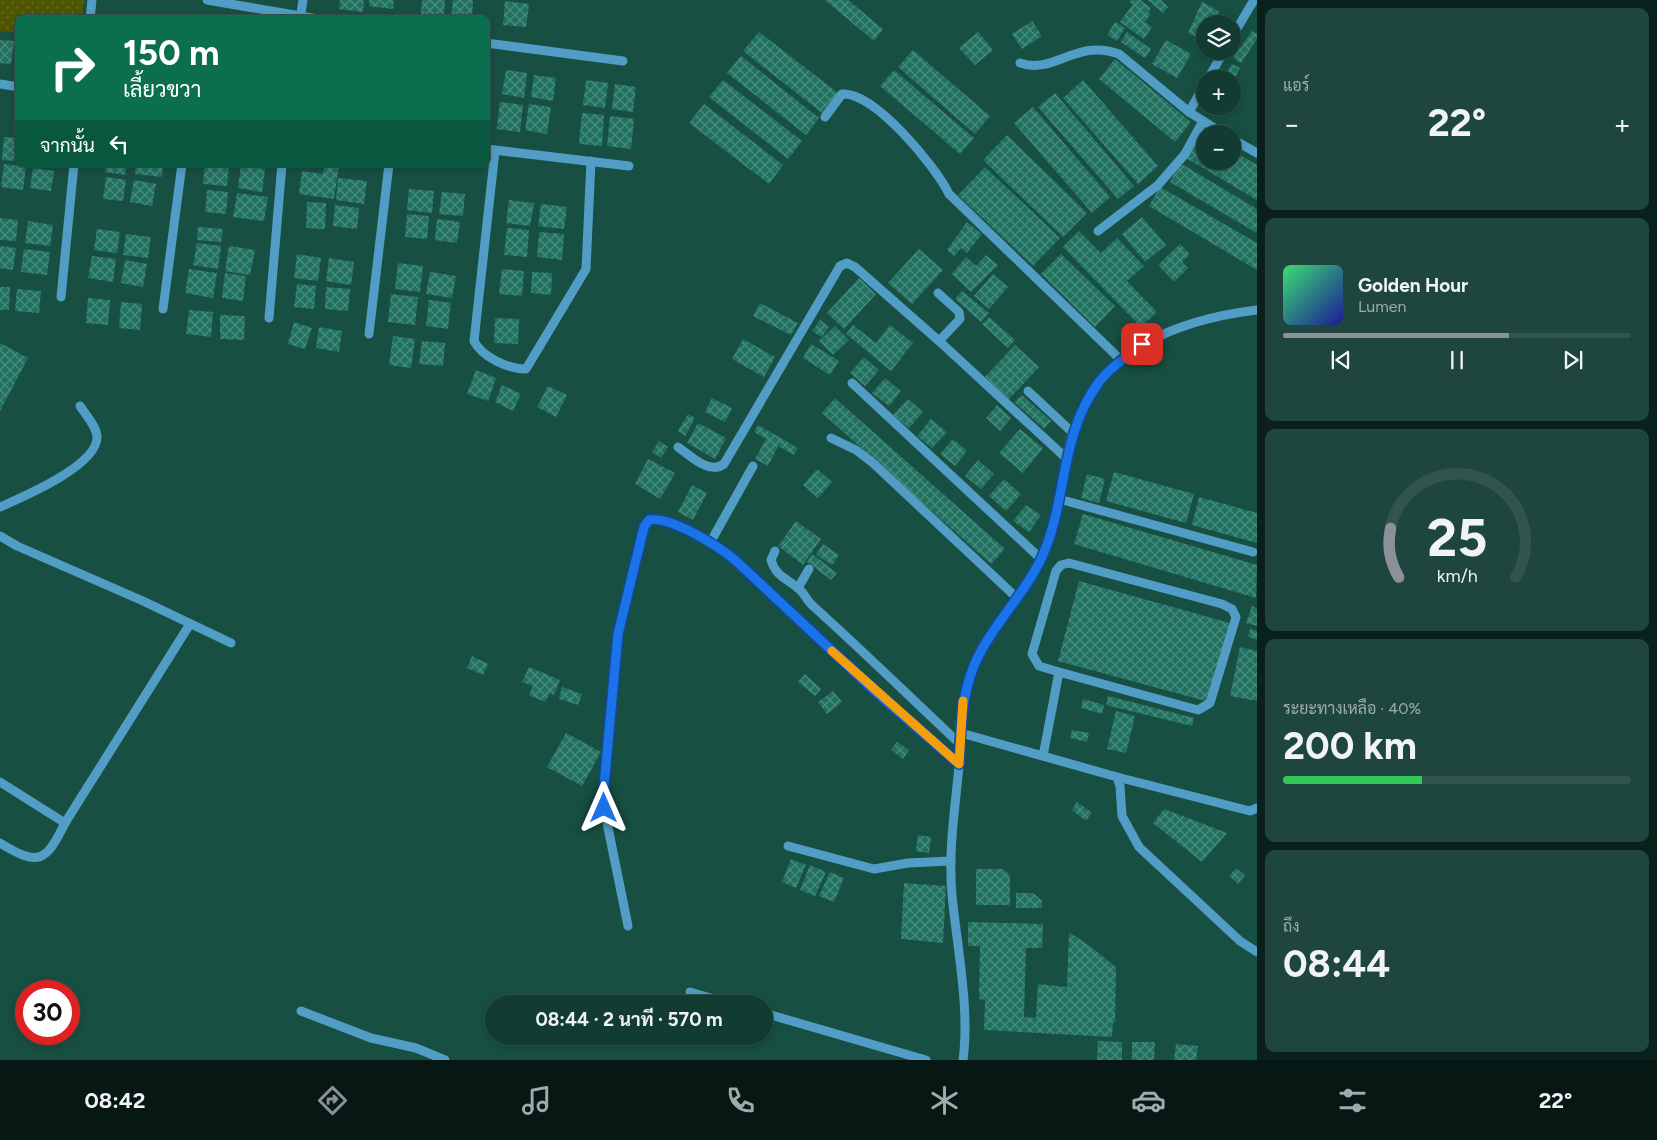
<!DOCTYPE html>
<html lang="th">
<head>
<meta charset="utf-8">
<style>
	:root { --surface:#123b32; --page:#1f463e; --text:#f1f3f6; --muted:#9cadac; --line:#31554d; --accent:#8c9099 }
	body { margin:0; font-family:Figtree,Sarabun,sans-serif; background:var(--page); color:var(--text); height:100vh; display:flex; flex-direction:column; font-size:19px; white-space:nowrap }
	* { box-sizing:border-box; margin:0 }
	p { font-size:16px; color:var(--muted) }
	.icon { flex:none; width:28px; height:28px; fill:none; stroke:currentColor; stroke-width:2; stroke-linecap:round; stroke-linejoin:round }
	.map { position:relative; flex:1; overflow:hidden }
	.sheet { display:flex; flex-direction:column; gap:8px; padding:8px; background:#0a201c; width:400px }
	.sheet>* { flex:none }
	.guide { position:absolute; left:15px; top:15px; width:475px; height:152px; border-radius:10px; box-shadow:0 2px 8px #0003,0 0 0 1px var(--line); background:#0b6e4f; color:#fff; overflow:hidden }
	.buttons { position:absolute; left:1196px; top:15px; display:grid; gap:10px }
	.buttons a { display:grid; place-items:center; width:45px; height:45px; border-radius:50%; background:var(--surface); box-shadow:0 2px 8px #0003,0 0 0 1px var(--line); font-size:25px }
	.speed { position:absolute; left:15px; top:980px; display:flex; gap:10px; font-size:25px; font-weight:700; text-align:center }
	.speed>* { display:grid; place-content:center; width:65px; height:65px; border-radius:50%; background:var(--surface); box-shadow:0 2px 8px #0003,0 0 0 1px var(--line); line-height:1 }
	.speed .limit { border:8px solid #d22; background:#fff; color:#111 }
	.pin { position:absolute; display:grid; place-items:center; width:42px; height:42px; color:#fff; margin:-21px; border-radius:10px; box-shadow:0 2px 8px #0006 }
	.me { position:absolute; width:55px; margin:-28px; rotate:0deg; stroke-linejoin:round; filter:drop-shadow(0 0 4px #0008) }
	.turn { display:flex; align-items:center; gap:18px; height:105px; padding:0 25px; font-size:22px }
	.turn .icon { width:65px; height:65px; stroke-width:2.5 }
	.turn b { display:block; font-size:35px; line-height:42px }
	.then { display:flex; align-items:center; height:48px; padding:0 25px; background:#0003; gap:10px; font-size:19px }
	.big { font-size:38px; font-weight:700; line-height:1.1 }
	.sheet .card { flex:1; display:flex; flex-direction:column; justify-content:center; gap:8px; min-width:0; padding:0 18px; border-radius:10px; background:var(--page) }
	.sheet .dial { align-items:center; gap:0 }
	.dial svg { height:130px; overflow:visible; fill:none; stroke:var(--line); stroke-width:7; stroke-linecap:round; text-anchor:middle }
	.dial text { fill:var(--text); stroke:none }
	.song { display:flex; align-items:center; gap:15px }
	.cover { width:60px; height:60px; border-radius:8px; background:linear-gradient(135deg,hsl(140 70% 55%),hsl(240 70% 35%)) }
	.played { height:5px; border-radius:2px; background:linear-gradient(90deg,var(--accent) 65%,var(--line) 65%) }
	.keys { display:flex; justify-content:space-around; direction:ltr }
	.heat { display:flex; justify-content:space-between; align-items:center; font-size:28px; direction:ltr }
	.charge { height:8px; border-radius:4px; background:linear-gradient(90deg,#34c759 40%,var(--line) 0) }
	.trip { position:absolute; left:485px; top:995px; width:288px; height:50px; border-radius:25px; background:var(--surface); box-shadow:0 2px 8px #0003,0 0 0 1px var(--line); font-weight:700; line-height:50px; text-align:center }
	.tab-bar { display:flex; height:80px; justify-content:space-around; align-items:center; background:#071814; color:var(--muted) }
	.tab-bar .icon { width:35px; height:35px }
	.tab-bar .selected { color:var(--accent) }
	.tab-bar b { font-size:22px; color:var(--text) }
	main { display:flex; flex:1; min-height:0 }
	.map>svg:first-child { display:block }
</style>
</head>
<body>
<main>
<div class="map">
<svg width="1257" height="1060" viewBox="0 0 1257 1060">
	<defs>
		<pattern id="grass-dots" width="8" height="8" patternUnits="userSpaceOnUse" patternTransform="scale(1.25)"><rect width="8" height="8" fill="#4f5602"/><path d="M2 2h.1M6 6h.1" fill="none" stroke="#666e26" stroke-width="1.8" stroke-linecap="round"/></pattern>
		<pattern id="building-cross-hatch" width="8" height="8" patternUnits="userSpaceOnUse" patternTransform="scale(1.25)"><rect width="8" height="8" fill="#217160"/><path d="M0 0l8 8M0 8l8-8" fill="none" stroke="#498c7e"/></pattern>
	</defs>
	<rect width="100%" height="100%" fill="#184f43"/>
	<polygon fill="url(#grass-dots)" points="0,0 84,0 82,19 19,19 19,33 0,31"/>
	<g fill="url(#building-cross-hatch)">
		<polygon points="340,0 364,0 363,12 339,9"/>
		<polygon points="369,0 394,0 393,9 369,6"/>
		<polygon points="422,0 445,0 444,16 421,14"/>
		<polygon points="453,0 473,0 472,19 451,19"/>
		<polygon points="825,0 848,0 883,29 874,41"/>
		<polygon points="1131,0 1140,0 1151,8 1148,12 1151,14 1145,22 1152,27 1144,39 1120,22 1133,4 1130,2"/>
		<polygon points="1148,0 1161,0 1168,7 1163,13"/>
		<polygon points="505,1 529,4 526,27 503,25"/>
		<polygon points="1202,2 1219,11 1213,24 1205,24 1205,41 1188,33"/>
		<polygon points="1032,21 1042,36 1022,49 1012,34"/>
		<polygon points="1115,22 1125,28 1117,41 1107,35"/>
		<polygon points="1252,31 1257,34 1257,39 1241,63 1233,58"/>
		<polygon points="759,32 838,93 822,113 743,51"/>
		<polygon points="978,32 993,50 975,65 959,48"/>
		<polygon points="1127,32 1151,49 1145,58 1121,42"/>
		<polygon points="0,40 14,41 11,64 0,63"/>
		<polygon points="1166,40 1191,54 1177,78 1152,64"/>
		<polygon points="913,50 990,116 975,134 898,67"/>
		<polygon points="741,56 819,118 806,135 727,73"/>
		<polygon points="1115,59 1191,122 1175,142 1099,79"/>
		<polygon points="1232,64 1240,68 1234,79 1224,79"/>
		<polygon points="506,70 527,73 524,98 502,94"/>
		<polygon points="894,70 974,138 960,154 880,86"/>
		<polygon points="534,75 556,78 553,101 531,97"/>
		<polygon points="586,80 608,83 605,108 583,105"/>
		<polygon points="723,80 802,141 788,159 709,97"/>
		<polygon points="1083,80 1158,166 1138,184 1063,98"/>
		<polygon points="615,84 636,87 633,112 612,109"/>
		<polygon points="1055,93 1134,186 1118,199 1038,107"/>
		<polygon points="500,102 523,105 520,132 497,129"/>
		<polygon points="529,104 551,107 547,134 525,130"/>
		<polygon points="704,104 783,165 769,184 689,123"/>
		<polygon points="1033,107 1110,197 1092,213 1014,123"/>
		<polygon points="582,113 604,115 602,146 579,144"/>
		<polygon points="610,116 634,119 631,149 607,146"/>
		<polygon points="1202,132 1205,134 1205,161 1232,161 1232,150 1257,165 1257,200 1186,158"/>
		<polygon points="1007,135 1087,213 1063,237 983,160"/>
		<polygon points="4,137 19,138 19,161 2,160"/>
		<polygon points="1180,163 1257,209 1257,233 1170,182"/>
		<polygon points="4,164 26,167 23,190 1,187"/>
		<polygon points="43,164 59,164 59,167"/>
		<polygon points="106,164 127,164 125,175 105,172"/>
		<polygon points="136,164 163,164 162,177 135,174"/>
		<polygon points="205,164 229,164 227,186 203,184"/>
		<polygon points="325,164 339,164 334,199 299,194 302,171 323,174"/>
		<polygon points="241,166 265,169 262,192 238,188"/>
		<polygon points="985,167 1060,238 1033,266 958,195"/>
		<polygon points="33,168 54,171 51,191 30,188"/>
		<polygon points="106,177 126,180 123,201 103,199"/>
		<polygon points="338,178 367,181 364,204 336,200"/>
		<polygon points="134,180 156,184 152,206 130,202"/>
		<polygon points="1160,187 1257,243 1257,270 1149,206"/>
		<polygon points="409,189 434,191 432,213 407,210"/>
		<polygon points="207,190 228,192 226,214 205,212"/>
		<polygon points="442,192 465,194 463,216 439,214"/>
		<polygon points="237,193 268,197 264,221 233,217"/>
		<polygon points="509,200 534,203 530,226 506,223"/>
		<polygon points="307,202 326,203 325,229 306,228"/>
		<polygon points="541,204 567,207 564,229 538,226"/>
		<polygon points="335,205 359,208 357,229 333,226"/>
		<polygon points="407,214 429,216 427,239 405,237"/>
		<polygon points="1142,217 1166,245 1145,262 1122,234"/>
		<polygon points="0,218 18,220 16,241 0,240"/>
		<polygon points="437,219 460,222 457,243 435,240"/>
		<polygon points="28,221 53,225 50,246 25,243"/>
		<polygon points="967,222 982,234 967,253 961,248 954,256 947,250"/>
		<polygon points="198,227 223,229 221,242 197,240"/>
		<polygon points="507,228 529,230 527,257 504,255"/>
		<polygon points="97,229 120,232 117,253 94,250"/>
		<polygon points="1079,231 1101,253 1117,238 1144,266 1127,281 1157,312 1141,327 1063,247"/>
		<polygon points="539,232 564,234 562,260 537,257"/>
		<polygon points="126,234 151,237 148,258 123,255"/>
		<polygon points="197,243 221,246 218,269 193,265"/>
		<polygon points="1180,244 1190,254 1182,262 1188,268 1174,282 1158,265"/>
		<polygon points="0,246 16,248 13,270 0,268"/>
		<polygon points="229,246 255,250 250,275 225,271"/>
		<polygon points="24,249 50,252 47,275 21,272"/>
		<polygon points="919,249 943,270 912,304 888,283"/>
		<polygon points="297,254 321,258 318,281 294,278"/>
		<polygon points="1061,254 1115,306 1095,327 1041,274"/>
		<polygon points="986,255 998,265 971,292 952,274 966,257 976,266"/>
		<polygon points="92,256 116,259 113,282 88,278"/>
		<polygon points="329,258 354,262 351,285 326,281"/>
		<polygon points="125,260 147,264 143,287 121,283"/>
		<polygon points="398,263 423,266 420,292 395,289"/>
		<polygon points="189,269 217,273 213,298 185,293"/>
		<polygon points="502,269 524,271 522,296 499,294"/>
		<polygon points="430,272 456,276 452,298 426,294"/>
		<polygon points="532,272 552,273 551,295 531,293"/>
		<polygon points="225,273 246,276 243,301 222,298"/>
		<polygon points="993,274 1008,287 989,309 974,296"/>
		<polygon points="859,278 876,294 844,329 827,313"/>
		<polygon points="297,284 316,286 314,309 294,307"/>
		<polygon points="0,287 10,287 9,310 0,310"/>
		<polygon points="326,287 350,289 348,311 325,309"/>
		<polygon points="17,289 41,291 39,313 15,311"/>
		<polygon points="962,291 989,313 981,322 955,299"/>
		<polygon points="391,294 418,297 415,325 388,322"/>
		<polygon points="88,298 110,300 108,325 86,323"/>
		<polygon points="429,300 451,303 448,329 426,326"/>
		<polygon points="121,302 142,304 140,330 119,328"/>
		<polygon points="760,303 798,323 791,335 753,316"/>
		<polygon points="189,310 213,312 211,337 186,334"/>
		<polygon points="220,315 245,316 244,340 220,339"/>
		<polygon points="989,317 1015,340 1008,348 982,324"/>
		<polygon points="495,318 519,319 518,344 494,343"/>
		<polygon points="820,320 829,327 822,337 812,331"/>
		<polygon points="294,322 312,328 305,349 288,344"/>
		<polygon points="853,325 876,343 890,325 913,343 891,371 846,334"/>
		<polygon points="835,326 849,340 833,355 819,341"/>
		<polygon points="319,327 342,331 339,352 316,348"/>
		<polygon points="393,336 415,339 411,368 389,365"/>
		<polygon points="743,339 775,357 764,377 732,359"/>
		<polygon points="422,341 445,343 443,366 419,364"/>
		<polygon points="0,343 28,358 0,411"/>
		<polygon points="811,344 839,361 830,375 803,358"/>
		<polygon points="1015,345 1039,367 1009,399 985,377"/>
		<polygon points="864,357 879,370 865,386 850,373"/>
		<polygon points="476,370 496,378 488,401 467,394"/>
		<polygon points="885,378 901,391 889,406 872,393"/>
		<polygon points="502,385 521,394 513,411 495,402"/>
		<polygon points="548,386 567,395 556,417 537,407"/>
		<polygon points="1022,395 1051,421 1044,429 1014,402"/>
		<polygon points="712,398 732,408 725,422 705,412"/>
		<polygon points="835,398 1005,549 991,564 822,413"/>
		<polygon points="908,399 923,412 909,428 893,415"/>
		<polygon points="997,405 1011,418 1000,431 986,418"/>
		<polygon points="688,414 695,418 685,436 678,431"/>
		<polygon points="931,419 947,432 932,448 917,436"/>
		<polygon points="698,423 726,438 715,459 687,443"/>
		<polygon points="758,425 798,448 794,455 778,446 768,466 755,459 766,439 754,432"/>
		<polygon points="1020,429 1043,448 1023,473 999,453"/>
		<polygon points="953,439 967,451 955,466 940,454"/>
		<polygon points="659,441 668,447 661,458 652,452"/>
		<polygon points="648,459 675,473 660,499 635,484"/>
		<polygon points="978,460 994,474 981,489 965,476"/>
		<polygon points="817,469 832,482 818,498 803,485"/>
		<polygon points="1114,472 1194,494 1186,523 1106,501"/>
		<polygon points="1087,474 1105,479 1099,503 1081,498"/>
		<polygon points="1004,479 1021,494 1006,511 989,496"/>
		<polygon points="692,485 707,493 693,520 678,512"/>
		<polygon points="1199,497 1257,513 1257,543 1192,525"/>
		<polygon points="1026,505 1041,515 1029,532 1013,521"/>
		<polygon points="1083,514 1257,565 1256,598 1074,544"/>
		<polygon points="796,521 821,539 803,565 778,546"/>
		<polygon points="823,544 839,555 832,565 816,555"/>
		<polygon points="812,554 837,573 831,580 807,562"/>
		<polygon points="1079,581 1230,623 1209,702 1058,661"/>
		<polygon points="1252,606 1257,608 1257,626 1246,623"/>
		<polygon points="1250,629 1257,631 1257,640 1248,637"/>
		<polygon points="1240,647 1257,651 1257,701 1230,696"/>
		<polygon points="472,656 488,664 483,675 467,668"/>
		<polygon points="529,667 560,680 554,695 550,693 545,702 529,695 533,686 522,682"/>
		<polygon points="805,674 821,689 815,696 798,682"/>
		<polygon points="562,687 582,694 578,705 559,699"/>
		<polygon points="833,691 842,702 827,714 818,702"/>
		<polygon points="1108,696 1194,718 1192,726 1106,705"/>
		<polygon points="1083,699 1104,705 1102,714 1081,708"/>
		<polygon points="1116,711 1135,716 1126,753 1107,749"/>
		<polygon points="1072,730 1089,733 1087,742 1070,738"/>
		<polygon points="566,733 601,752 582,786 547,767"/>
		<polygon points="897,742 909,750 903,759 891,750"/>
		<polygon points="1077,802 1092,813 1086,821 1072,810"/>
		<polygon points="1164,809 1227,833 1202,862 1153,823"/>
		<polygon points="918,835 931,837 929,853 916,851"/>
		<polygon points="791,859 806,865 796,888 782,882"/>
		<polygon points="810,865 826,872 815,896 800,890"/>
		<polygon points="1236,868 1245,875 1238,884 1229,876"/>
		<polygon points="976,869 1003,869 1010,875 1010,905 976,905"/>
		<polygon points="830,872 844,878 834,902 819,896"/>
		<polygon points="904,883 946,886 943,943 901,939"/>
		<polygon points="1016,893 1033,893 1042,901 1042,908 1016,908"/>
		<polygon points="968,922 1043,924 1042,948 1026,948 1024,1017 1036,1018 1038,984 1067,987 1069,932 1091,947 1116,967 1115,1023 1113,1022 1112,1037 984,1030 985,1000 979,999 980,946 968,946"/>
		<polygon points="1098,1041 1122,1042 1122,1060 1097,1060"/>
		<polygon points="1132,1042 1155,1042 1154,1060 1132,1060"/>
		<polygon points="1176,1044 1198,1046 1196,1060 1174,1060"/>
	</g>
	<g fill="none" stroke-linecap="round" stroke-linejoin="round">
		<g stroke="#529dc6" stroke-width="9">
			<polyline points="207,0 318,19"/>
			<polyline points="90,19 92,0"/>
			<polyline points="300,19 303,0"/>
			<polyline points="1232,37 1254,0"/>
			<polyline points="486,43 623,61"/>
			<path d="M1020,63C1055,75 1076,38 1119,54L1189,112L1224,134"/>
			<polyline points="1208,79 1224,51"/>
			<polyline points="0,84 19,87"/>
			<polyline points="1189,112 1205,84"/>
			<path d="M825,117L842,94C874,91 936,167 949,194L1122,361"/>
			<polyline points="1232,139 1257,153"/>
			<polyline points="486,149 629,166"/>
			<path d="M495,151L474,341C482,357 508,369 526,369L586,269L591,161"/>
			<polyline points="1098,231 1158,185 1185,154 1203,121"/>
			<polyline points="938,293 959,312 960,319 939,341"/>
			<polyline points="61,297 74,164"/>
			<polyline points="163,309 182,164"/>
			<polyline points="269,318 282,164"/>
			<polyline points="369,334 389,164"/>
			<polyline points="852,383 1041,559"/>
			<polyline points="1028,391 1073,433"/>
			<polyline points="831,438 856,450 873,463 1017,598"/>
			<path d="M678,447C691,456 709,475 724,464L840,266L847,263L855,267L939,341L1066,458"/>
			<polyline points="1059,499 1253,552"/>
			<path d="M0,507C23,497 99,465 97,436C96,426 86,415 80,406"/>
			<polyline points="0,536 17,546 143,601 231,643"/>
			<polyline points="710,543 753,466"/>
			<path d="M775,551L771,560C776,577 787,578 799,589C805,594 807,601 813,606C863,651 911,698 960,744"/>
			<polyline points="798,588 809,569"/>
			<polyline points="961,733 1117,777 1120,786 1122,816 1139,847 1240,941 1257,952"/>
			<polyline points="1043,756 1059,672 1198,710 1210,703 1236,617 1232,609 1222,604 1069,563 1061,565 1056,571 1032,654 1039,666 1059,672"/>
			<polyline points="1117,777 1250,811 1257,808"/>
			<polyline points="0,782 65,823 190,624"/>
			<path d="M0,843C39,867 46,862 65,823"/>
			<polyline points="788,846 874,869 908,863 951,861"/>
			<path d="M628,926L604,808V786L618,634L644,527L649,520C671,516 717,546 735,559L876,692L959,764"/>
			<polyline points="690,992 731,1004"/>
			<polyline points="301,1011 371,1038 416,1048 445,1060"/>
			<polyline points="764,1013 926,1060"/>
			<path d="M963,1060C970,1009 957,947 952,895C948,852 955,809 959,766C960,747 958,727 962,708C965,690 971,669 980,653C1000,615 1033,584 1048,543C1060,507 1061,470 1072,434C1100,349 1176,320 1257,310"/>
		</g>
	</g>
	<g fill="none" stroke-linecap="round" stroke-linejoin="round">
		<g stroke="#114b97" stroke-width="12">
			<path id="route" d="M604,808V786L618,634L644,527L649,520C671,516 718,546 735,560L876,692L959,764C961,726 961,688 980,653C997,620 1026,592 1042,557C1068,499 1059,436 1099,382C1110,367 1128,356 1142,344"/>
		</g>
		<use href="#route" stroke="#1a73e8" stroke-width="9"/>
		<polyline stroke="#f59e0b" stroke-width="9" points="832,651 959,764 963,701"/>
	</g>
</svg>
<div class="buttons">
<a><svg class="icon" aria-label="layers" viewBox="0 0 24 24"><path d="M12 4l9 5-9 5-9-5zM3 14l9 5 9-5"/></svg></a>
<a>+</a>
<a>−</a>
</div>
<div class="speed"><div class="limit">30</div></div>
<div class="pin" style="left:1142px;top:344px;background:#d93025"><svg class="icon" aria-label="arrive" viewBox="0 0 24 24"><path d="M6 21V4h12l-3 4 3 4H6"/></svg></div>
<svg class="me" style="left:604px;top:808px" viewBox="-20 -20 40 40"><path d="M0-17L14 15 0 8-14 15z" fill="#1a73e8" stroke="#fff" stroke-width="4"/></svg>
<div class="trip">08:44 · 2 นาที · 570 m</div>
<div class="guide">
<div class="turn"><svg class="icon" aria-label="right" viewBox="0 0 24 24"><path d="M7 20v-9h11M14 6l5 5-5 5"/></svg><div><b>150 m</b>เลี้ยวขวา</div></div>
<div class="then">จากนั้น<svg class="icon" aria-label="left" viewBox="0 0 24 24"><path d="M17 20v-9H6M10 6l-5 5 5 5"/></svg></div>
</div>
</div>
<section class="sheet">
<div class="card"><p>แอร์</p>
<div class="heat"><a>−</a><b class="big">22°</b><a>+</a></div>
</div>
<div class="card">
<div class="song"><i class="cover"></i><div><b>Golden Hour</b><p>Lumen</p></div></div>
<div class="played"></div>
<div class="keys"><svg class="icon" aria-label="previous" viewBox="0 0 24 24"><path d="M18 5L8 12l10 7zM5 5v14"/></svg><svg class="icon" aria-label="pause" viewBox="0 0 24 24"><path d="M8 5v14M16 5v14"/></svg><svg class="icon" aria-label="next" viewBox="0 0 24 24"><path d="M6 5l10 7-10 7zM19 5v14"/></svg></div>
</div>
<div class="card dial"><svg viewBox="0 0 100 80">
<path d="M14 69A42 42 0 1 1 86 69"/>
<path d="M14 69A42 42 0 0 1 9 39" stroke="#8c9099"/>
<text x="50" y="56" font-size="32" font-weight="700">25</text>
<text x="50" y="72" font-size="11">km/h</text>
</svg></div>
<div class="card"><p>ระยะทางเหลือ · 40%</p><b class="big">200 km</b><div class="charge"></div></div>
<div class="card"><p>ถึง</p><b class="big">08:44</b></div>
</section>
</main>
<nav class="tab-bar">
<b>08:42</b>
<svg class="icon selected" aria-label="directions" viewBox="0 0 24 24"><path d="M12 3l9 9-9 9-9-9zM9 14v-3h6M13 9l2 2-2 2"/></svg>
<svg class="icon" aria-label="music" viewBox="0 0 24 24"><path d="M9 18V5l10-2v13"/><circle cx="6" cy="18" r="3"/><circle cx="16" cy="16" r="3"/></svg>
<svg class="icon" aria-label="phone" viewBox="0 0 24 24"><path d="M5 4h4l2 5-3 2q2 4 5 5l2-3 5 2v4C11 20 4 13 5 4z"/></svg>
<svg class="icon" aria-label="climate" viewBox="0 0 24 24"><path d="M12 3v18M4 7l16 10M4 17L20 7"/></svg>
<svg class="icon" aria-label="car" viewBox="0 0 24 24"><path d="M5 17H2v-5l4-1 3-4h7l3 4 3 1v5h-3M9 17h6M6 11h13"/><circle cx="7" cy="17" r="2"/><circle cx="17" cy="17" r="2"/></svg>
<svg class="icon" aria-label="filters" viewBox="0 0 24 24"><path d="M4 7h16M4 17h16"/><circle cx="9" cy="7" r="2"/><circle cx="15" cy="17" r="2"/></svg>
<b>22°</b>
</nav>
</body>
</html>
